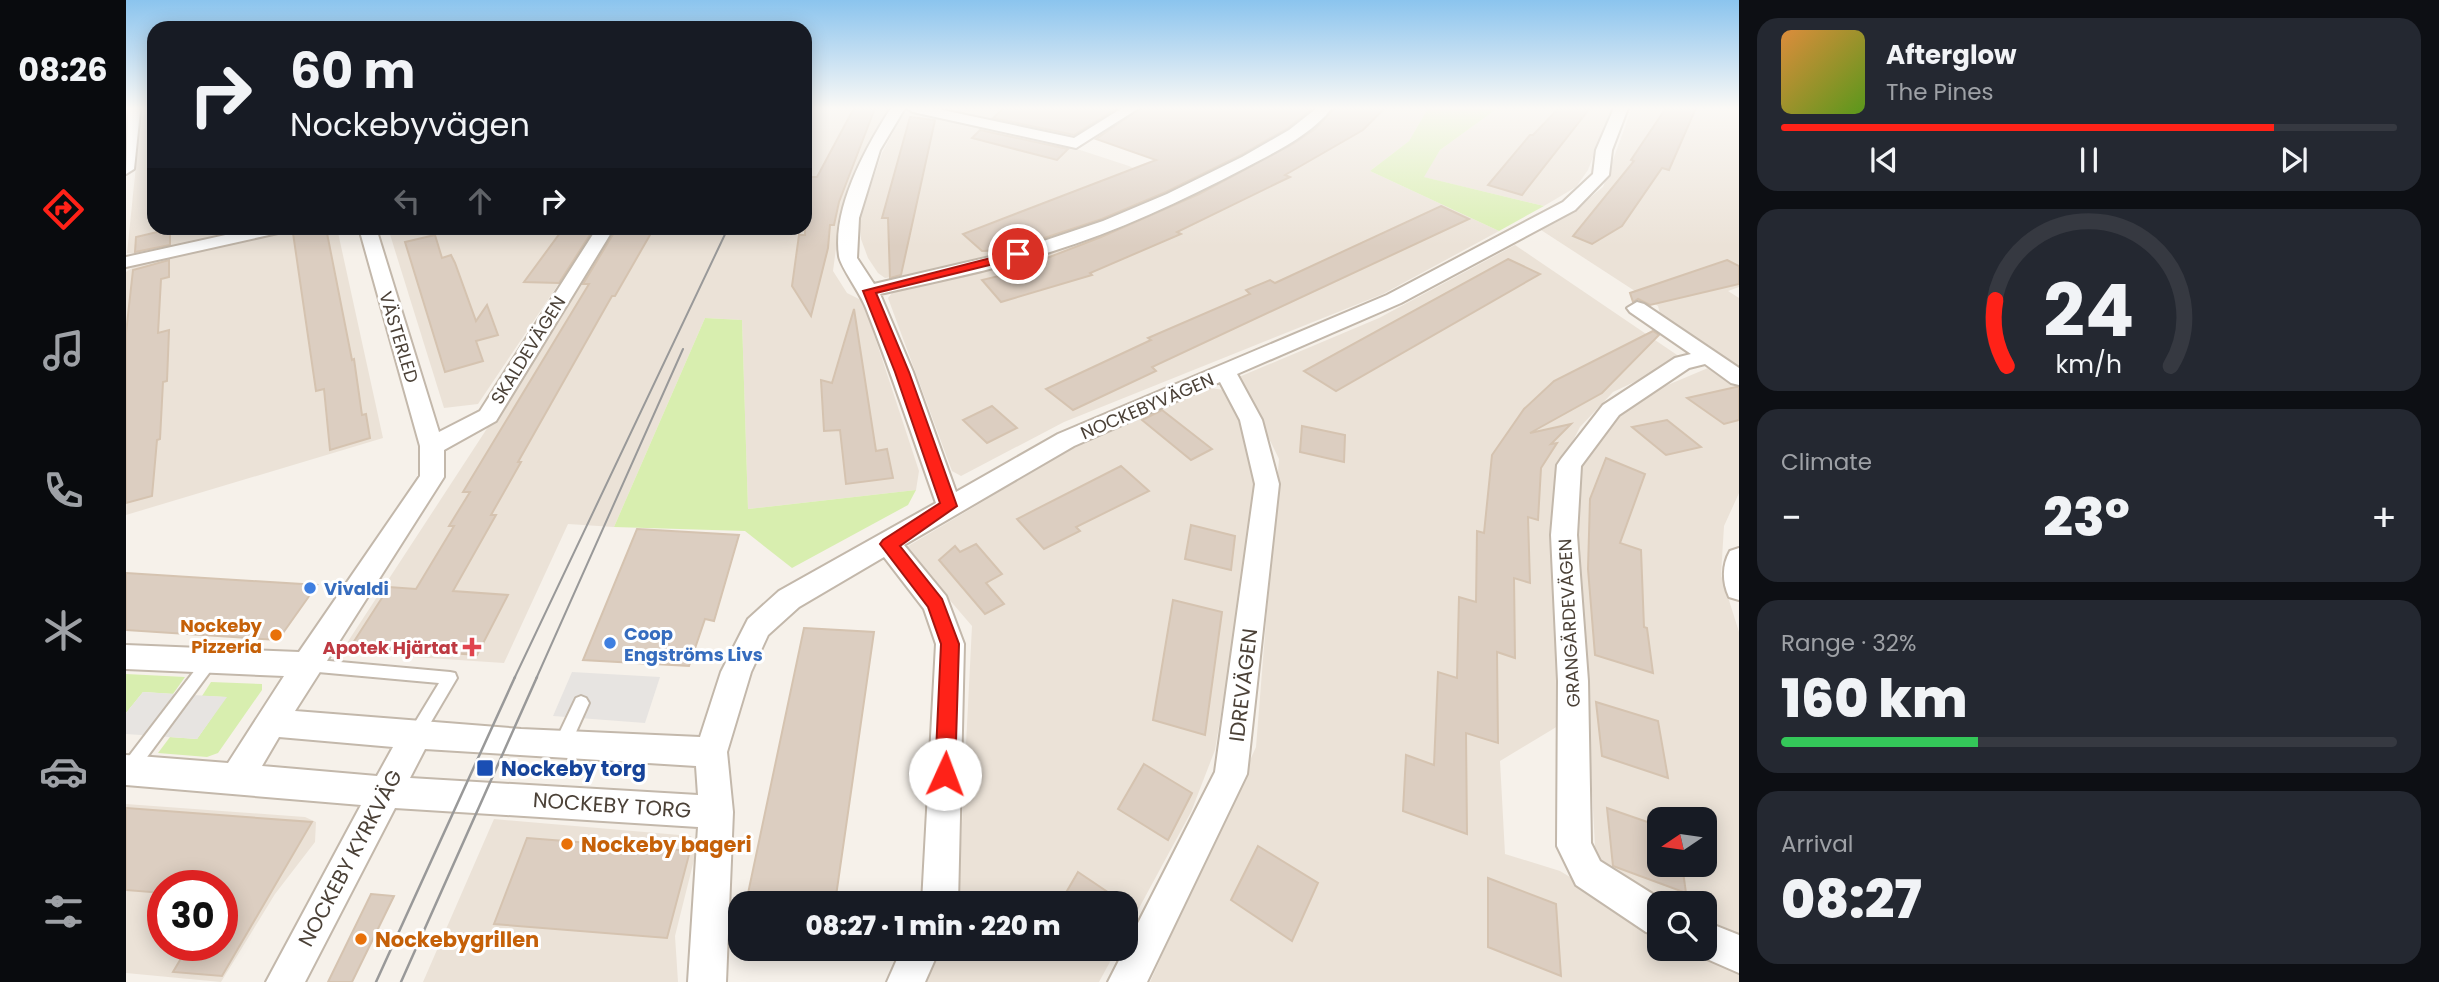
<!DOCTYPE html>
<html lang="en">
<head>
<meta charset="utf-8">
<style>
	:root { --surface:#171b24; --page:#242831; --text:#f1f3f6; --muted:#9ea1a6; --line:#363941; --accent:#ff2218 }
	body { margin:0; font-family:Poppins,sans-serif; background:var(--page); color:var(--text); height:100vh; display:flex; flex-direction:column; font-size:26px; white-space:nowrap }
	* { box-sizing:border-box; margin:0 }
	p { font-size:23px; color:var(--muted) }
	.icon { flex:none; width:38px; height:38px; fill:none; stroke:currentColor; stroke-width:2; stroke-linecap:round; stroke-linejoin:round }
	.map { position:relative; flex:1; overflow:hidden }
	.sheet { display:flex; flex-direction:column; gap:18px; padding:18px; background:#0d0f14; width:700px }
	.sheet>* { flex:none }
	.banner { position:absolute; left:21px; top:21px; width:665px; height:214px; border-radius:21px; box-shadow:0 4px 18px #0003; background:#171b24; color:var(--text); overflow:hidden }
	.needle { width:46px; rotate:257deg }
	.controls { position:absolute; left:1521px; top:807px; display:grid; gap:14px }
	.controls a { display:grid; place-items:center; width:70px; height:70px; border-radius:14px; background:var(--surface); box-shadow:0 4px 18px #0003; font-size:35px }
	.speed { position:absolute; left:21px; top:870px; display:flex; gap:14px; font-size:35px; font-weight:700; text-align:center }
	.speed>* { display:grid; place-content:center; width:91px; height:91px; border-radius:50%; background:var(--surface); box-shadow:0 4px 18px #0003; line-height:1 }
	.speed .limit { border:10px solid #d22; background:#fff; color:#111 }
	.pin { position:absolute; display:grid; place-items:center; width:60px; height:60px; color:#fff; margin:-30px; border:4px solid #fff; border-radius:50%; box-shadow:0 2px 7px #0007 }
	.me { position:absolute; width:77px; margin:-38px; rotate:2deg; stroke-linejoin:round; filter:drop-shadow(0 0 5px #0008) }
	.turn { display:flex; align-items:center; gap:24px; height:147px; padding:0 28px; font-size:32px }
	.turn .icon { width:91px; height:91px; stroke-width:2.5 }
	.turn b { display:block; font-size:49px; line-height:60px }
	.lanes { display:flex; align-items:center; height:66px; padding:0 28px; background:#0003; justify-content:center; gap:35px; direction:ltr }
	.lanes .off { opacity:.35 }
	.big { font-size:52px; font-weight:800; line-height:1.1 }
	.sheet .tile { flex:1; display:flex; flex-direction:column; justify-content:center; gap:10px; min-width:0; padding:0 24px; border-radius:21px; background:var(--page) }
	.sheet .dial { align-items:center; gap:0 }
	.dial svg { height:182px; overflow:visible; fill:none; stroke:var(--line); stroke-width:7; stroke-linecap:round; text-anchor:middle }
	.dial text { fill:var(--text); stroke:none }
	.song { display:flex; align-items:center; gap:21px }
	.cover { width:84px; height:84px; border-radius:10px; background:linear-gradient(135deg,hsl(30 70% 55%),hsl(90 70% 35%)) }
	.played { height:7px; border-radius:4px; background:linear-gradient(90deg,var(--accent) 80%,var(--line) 80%) }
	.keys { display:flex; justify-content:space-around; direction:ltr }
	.heat { display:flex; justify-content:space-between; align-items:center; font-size:38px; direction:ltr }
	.charge { height:10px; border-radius:5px; background:linear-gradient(90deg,#34c759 32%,var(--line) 0) }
	.trip { position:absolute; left:602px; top:891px; width:410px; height:70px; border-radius:21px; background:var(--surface); box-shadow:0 4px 18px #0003; font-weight:800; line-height:70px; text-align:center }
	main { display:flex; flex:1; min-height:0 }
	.dock { display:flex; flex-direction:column; width:126px; justify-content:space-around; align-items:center; background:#090b0e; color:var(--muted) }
	.dock .icon { width:49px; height:49px }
	.dock .selected { color:var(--accent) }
	.dock b { font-size:32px; color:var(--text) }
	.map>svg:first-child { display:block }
</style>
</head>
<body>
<main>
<nav class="dock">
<b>08:26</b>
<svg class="icon selected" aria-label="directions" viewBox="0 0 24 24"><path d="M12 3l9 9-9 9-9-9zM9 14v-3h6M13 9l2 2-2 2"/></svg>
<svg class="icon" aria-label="music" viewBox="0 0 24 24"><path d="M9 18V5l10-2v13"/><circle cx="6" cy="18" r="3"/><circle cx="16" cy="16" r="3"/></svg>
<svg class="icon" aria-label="phone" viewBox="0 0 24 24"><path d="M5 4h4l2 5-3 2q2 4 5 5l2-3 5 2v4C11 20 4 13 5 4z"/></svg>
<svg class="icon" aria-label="climate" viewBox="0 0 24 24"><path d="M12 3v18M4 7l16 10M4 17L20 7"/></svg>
<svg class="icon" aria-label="car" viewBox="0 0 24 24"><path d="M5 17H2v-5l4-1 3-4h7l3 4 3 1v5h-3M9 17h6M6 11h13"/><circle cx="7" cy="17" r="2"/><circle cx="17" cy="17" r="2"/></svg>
<svg class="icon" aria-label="filters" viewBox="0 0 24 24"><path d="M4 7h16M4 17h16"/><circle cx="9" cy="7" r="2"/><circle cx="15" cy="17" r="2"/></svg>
</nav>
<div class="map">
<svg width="1613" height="982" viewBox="0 0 1613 982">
	<rect width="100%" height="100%" fill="#f6f1ea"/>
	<g fill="#ebe2d7" fill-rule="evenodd">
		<polygon points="679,108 765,108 740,148 714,218 707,271 721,293 737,301 793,471 790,490 622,509 616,320 579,318 488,527 442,524 378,663 228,653 219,646 492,228 679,228"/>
		<polygon points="804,108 995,108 951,136 932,136"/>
		<polygon points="1209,108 1302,108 1283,141 1244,171 1373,231 1257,294 938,422 835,476 826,471 762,298 766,293 1030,211 1105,176 1165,140 1205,114"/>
		<polygon points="1372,108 1486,108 1462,170 1450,187 1418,206 1297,177 1314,150"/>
		<polygon points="1506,108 1613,108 1613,287 1602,291 1613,298 1613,371 1535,317 1532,306 1415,230 1449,210 1477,187"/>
		<polygon points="28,109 28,228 138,228 16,255 1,253 15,117"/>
		<polygon points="778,111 785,111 948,148 1003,166 1049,189 939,233 903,244 805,271 759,278 752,273 742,258 735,239 733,220 756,153"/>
		<polygon points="170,228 211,228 257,438 0,515 0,272 12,264"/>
		<polygon points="262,228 470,228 352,404 318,408"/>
		<polygon points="1389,245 1557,359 1487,392 1454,427 1436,462 1425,533 1437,723 1374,761 1379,854 1434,871 1533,931 1533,948 1573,949 1613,966 1613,982 1024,982 1130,747 1153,459 1113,377 1253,318"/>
		<path d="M1582,368L1613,389V493L1598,526L1595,575L1613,632V942L1579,928L1578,903H1533L1470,864L1449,477L1482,425L1525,392ZM1533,819H1578V864H1533Z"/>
		<polygon points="1084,388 1098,390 1115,423 1134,483 1089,750 1065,812 999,934 999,903 832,903 846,626 779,548 950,446"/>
		<path d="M0,804L179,817L190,822L189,842L149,894L95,982L0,973ZM37,886H96V945H37Z"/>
		<polygon points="368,819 565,836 571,848 549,936 552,982 297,982"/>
		<polygon points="816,949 991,949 973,982 794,982"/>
	</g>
	<g fill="#d8eeaf">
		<polygon points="1302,108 1372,108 1314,150 1298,177 1418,206 1373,231 1244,171 1283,141"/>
		<polygon points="579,318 616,320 622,509 790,490 782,505 666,568 619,531 488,527"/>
		<polygon points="0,674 59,677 47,694 17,692 0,713"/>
		<polygon points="85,682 136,684 136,690 92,753 81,757 32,753 44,737 71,739 100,697 76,696"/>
	</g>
	<g fill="#e7e4e1">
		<polygon points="446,672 534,677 519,723 427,716"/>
		<polygon points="17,692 101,697 71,739 0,734 0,713"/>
	</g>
	<g fill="#dccec1" stroke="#d5c3b0" stroke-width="2">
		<polygon points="728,108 749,108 713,202 708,225 704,225 702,248 685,316 666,286 673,235 679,235 679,177 691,177"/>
		<polygon points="878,108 991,108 948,135 867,118"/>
		<polygon points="1015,108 1187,108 1162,128 1115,155 1040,192 976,219 882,250 856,251 837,234 1030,160 970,139"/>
		<polygon points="1209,108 1259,108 1237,130 1159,175 1164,177 1051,232 1055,234 964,273 966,275 875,302 856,280 881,274 876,269 921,258 975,237 1073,194 1167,144 1189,129"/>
		<polygon points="1433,108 1464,108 1396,195 1362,185 1404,135 1407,135"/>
		<polygon points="1540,108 1570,108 1543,170 1536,168 1496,226 1466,244 1447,236 1508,161 1505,160"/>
		<polygon points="784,117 809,120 775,275 764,278 762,218 756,218"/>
		<polygon points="854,130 942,149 931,160 846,138"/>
		<polygon points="1315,206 1343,219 1026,367 1030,371 947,410 920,389 1025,340 1022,338 1124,294 1120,290 1144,280 1149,283"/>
		<polygon points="189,228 200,228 226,360 228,359 236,415 240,414 244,438 204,450 198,389 190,391 167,233"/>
		<polygon points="502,228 528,228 489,296 486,296 392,462 395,462 365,515 370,515 327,591 382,595 351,655 225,646 263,587 290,589 328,526 323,526 344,492 337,492 463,284 457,284 489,231 499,231"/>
		<polygon points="44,229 44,245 9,252 10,237"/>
		<polygon points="437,229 467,230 433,283 398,282"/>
		<polygon points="309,235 316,258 325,255 329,263 350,321 361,305 372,335 350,341 357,361 319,372 279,242"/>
		<polygon points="1382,259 1414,274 1210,391 1178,371"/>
		<polygon points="43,260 43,277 35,279 32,333 43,330 41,381 37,382 34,439 31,440 26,496 0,503 0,333 7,270"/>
		<polygon points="1601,260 1613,266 1613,284 1524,305 1512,299 1507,302 1504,293"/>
		<polygon points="728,309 750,451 761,449 767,478 720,484 714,430 698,431 695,380 706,383"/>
		<polygon points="1527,331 1533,335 1476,393 1404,433 1445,424 1425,444 1431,443 1415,468 1412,520 1402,517 1404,583 1388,578 1389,658 1371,652 1372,743 1340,733 1341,834 1277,811 1280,755 1308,765 1312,672 1331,678 1333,597 1350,602 1351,531 1358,533 1366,455 1398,409 1428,381"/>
		<polygon points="1610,387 1613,387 1613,420 1598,424 1561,398"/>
		<polygon points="866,406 891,428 861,443 837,420"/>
		<polygon points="1036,410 1086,449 1065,460 1016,420"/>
		<polygon points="1541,420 1575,447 1540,455 1506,427"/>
		<polygon points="1176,426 1219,435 1218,462 1174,452"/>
		<polygon points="1480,458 1519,474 1494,543 1515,550 1518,627 1521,628 1527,673 1469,655 1462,569 1464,499"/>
		<polygon points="995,466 1023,491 950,527 954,531 918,549 891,519"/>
		<polygon points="1065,525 1109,536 1105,570 1059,559"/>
		<polygon points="511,529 613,535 588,621 579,619 563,666 457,660"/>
		<polygon points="850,544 876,574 860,583 878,604 859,614 813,560 829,546 834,552"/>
		<polygon points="0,573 191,585 152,640 0,630"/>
		<polygon points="1047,600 1096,612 1079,735 1027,720"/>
		<polygon points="678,628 748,632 709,903 620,903"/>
		<polygon points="1470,702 1532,721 1542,778 1476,756"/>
		<polygon points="1018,764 1066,793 1042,840 992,809"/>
		<polygon points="0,808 186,822 96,976 47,972 63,945 96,945 96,886 37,886 37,893 0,890"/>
		<polygon points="1481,808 1533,826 1533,864 1556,864 1560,893 1487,866"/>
		<polygon points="401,838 564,851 541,938 368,924"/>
		<polygon points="1132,846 1192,883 1166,941 1105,900"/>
		<polygon points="952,872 998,903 934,903"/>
		<polygon points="1362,878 1430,904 1435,976 1362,947"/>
		<polygon points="245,894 268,896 226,982 202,982"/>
	</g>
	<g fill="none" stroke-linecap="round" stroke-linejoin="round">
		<g stroke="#c3b8ab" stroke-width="4">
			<g id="lane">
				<polygon points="84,655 89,657 91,661 89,665 10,772 4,774 0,773 0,760 79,657"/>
				<polygon points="181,659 324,672 329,673 331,678 295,739 290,741 285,739 282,734 313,683 181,671 176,669 174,665 176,661"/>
				<polygon points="455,696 460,698 463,703 442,750 436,752 430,750 428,745 430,740 450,698"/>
			</g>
		</g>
		<g stroke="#c3b8ab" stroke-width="4">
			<g id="street">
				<polygon points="2,108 12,108 14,111 8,169 0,174"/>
				<path d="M765,108H779L754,150L733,218L731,258L748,284L885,252L977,221L1041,194L1116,157L1163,130L1191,108H1206C1185,135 1149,152 1119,168C1056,201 992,231 924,252C868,270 811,281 754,294L787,372L830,492L932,434L1261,295L1437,202L1467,174L1470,150L1488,108H1502L1486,150L1483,175L1449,210L1275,303L1111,374L1136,420L1153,484L1121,774L1021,982H982L1089,772L1129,484L1114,420L1094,382L948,446L778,545L820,596L838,644L832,903H796L810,644L798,609L758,557L673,607L642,635L625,672L601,752L607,812L600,982H562L572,827L269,808L179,982H140L235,805L0,785V755L102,763L158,676L0,669V645L173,652L294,476V446L233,228H250L313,432L354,411L471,228H488L370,421L318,450V477L169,711L395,729L574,737L595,672L622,619L653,591L810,503C787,438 765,372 740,308C735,294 714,266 713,256C706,208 740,147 765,108ZM153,737L267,747L251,776L136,766ZM299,749L570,766L572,795L284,778Z"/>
				<polygon points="780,108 807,108 948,138 996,108 1013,108 950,148 787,112"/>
				<polygon points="131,228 161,228 152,233 0,267 0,257"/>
				<polygon points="1511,302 1518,304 1613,368 1613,385 1605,383 1579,364 1563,368 1493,415 1455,466 1451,535 1462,681 1465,843 1474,861 1541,903 1533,903 1533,937 1520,932 1450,885 1431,846 1432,681 1425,535 1431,465 1435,459 1477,405 1549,358 1565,354 1504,312 1501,308"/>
				<path d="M1613,548V600L1603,597C1596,582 1596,565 1604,551Z"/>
				<polygon points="1578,921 1613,935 1613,973 1565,952 1564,948 1578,948"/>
				<polygon points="776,948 814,948 799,982 761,982"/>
			</g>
		</g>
		<use href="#lane" fill="#fff" fill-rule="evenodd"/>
		<use href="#street" fill="#fff" fill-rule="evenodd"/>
		<g stroke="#999" stroke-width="2">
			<polyline points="388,679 602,228"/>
			<polyline points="410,679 557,349"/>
		</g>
		<g stroke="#999" stroke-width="2.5">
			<polyline points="250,982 389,677"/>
			<polyline points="275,982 411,677"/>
		</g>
	</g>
	<linearGradient id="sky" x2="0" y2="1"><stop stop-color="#8bc4ee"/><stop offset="0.44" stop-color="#fbf9f6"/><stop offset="1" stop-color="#fbf9f6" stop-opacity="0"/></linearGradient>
	<rect width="1613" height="246" fill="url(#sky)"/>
	<polygon fill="#ff2218" stroke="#a61610" stroke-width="2" points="892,251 896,252 896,257 750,293 783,372 831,506 774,546 816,599 833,644 829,774 826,781 819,784 812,781 809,774 815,644 802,607 754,544 757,540 814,503 769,372 737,291"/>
	<g fill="#3f7fe0" stroke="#fff" stroke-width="2.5">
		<circle cx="184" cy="588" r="7"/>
		<circle cx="484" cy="643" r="7"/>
	</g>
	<g fill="#e8710a" stroke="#fff" stroke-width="2.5">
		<circle cx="150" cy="635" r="7"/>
		<circle cx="441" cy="844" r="7"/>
		<circle cx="235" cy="939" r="7"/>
	</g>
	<path fill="#e0444e" stroke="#fff" stroke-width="2.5" d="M342.5 636.5h7v7h7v7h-7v7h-7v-7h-7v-7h7z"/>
	<rect fill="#1a4fb4" stroke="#fff" stroke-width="2.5" x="350" y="759" width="18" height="18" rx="3.5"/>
	<g text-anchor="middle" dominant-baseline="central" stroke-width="6" stroke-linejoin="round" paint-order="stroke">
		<g font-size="18" fill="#4b4137" stroke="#fff">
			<text transform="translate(273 337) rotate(73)">VÄSTERLED</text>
			<text transform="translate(402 350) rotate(-58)">SKALDEVÄGEN</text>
			<text transform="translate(1021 406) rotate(-23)">NOCKEBYVÄGEN</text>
			<text transform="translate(1443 623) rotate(-93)">GRANGÄRDEVÄGEN</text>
		</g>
		<g font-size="18" font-weight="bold" fill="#366cbe" stroke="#fff" text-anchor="start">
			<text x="198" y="588">Vivaldi</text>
			<text x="498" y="633">Coop<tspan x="498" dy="21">Engströms Livs</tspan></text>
		</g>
		<g font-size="18" font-weight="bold" fill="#c56008" stroke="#fff" text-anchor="end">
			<text x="136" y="625">Nockeby<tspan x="136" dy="21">Pizzeria</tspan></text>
		</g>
		<g font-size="18" font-weight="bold" fill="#be3a42" stroke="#fff" text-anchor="end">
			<text x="332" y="647">Apotek Hjärtat</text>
		</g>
		<g font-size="21" fill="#4b4137" stroke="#fff">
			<text transform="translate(1117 685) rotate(-83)">IDREVÄGEN</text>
			<text transform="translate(486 805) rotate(4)">NOCKEBY TORG</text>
			<text transform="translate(224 858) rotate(-62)">NOCKEBY KYRKVÄG</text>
		</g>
		<g font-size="21" font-weight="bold" fill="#164399" stroke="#fff" text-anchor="start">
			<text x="375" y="768">Nockeby torg</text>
		</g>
		<g font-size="21" font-weight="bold" fill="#c56008" stroke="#fff" text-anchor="start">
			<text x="455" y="844">Nockeby bageri</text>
			<text x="249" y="939">Nockebygrillen</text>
		</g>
	</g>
</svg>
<div class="controls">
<a><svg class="needle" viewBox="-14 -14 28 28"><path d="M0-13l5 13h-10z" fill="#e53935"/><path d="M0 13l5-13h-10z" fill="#9ea1a6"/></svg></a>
<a><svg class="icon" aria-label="search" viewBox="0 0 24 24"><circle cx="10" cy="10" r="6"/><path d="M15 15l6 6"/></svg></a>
</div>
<div class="speed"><div class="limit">30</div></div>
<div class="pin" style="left:892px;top:254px;background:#d93025"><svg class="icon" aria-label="arrive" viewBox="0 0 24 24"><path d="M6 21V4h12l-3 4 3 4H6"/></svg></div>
<svg class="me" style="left:819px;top:774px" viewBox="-20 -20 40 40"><circle r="19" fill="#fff"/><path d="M0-13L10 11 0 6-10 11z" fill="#ff2218"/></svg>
<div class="trip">08:27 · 1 min · 220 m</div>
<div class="banner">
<div class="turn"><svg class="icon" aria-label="right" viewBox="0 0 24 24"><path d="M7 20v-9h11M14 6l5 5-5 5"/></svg><div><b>60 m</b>Nockebyvägen</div></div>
<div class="lanes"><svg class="icon off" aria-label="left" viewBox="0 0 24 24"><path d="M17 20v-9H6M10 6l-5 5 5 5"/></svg><svg class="icon off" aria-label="ahead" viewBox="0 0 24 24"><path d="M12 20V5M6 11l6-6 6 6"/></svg><svg class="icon" aria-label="right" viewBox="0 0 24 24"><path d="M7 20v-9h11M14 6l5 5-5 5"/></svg></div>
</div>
</div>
<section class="sheet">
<div class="tile">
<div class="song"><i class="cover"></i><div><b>Afterglow</b><p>The Pines</p></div></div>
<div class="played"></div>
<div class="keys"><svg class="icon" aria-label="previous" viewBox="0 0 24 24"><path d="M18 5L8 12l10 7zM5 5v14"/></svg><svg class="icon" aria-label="pause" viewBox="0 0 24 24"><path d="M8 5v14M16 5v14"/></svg><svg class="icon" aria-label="next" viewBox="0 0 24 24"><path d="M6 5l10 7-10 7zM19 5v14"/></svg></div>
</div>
<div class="tile dial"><svg viewBox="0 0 100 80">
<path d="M14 69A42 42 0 1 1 86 69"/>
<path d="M14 69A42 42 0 0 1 9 40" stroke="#ff2218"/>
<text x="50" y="56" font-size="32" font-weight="700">24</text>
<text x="50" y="72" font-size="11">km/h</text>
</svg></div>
<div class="tile"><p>Climate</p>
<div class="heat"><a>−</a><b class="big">23°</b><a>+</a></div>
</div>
<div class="tile"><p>Range · 32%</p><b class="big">160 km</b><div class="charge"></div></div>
<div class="tile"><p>Arrival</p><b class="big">08:27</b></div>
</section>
</main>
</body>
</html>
